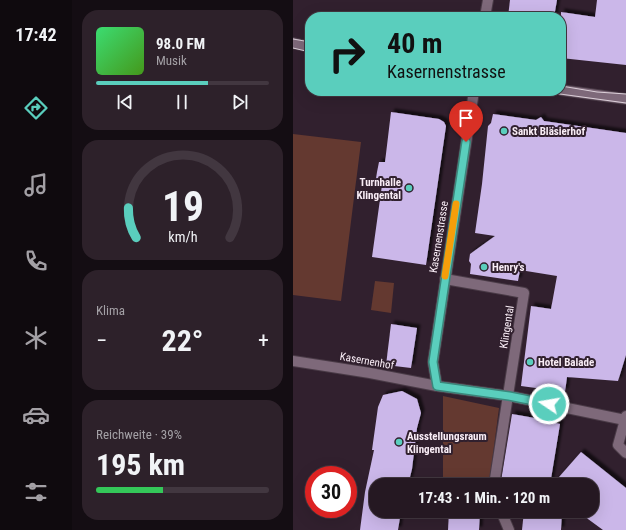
<!DOCTYPE html>
<html lang="de">
<head>
<meta charset="utf-8">
<style>
	:root { --surface:#251822; --page:#2d212a; --text:#f1f3f6; --muted:#a3a0a5; --line:#423740; --accent:#5acebd }
	body { margin:0; font-family:"Roboto Condensed",sans-serif; background:var(--page); color:var(--text); height:100vh; display:flex; flex-direction:column; font-size:15px; white-space:nowrap }
	* { box-sizing:border-box; margin:0 }
	p { font-size:13px; color:var(--muted) }
	.icon { flex:none; width:22px; height:22px; fill:none; stroke:currentColor; stroke-width:2; stroke-linecap:round; stroke-linejoin:round }
	.map { position:relative; flex:1; overflow:hidden }
	.details { display:flex; flex-direction:column; gap:10px; padding:10px; background:#140d13; width:221px }
	.details>* { flex:none }
	.top-card { position:absolute; left:12px; top:12px; width:261px; height:84px; border-radius:16px; box-shadow:0 4px 16px #0002,0 0 0 1px var(--line); background:#5acebd; color:#111; overflow:hidden }
	.speed { position:absolute; left:12px; top:466px; display:flex; gap:8px; font-size:20px; font-weight:700; text-align:center }
	.speed>* { display:grid; place-content:center; width:52px; height:52px; border-radius:50%; background:var(--surface); box-shadow:0 4px 16px #0002,0 0 0 1px var(--line); line-height:1 }
	.speed .limit { border:6px solid #d22; background:#fff; color:#111 }
	.pin { position:absolute; display:grid; place-items:center; width:34px; height:34px; color:#fff; margin:-41px -17px; border-radius:50% 50% 50% 0; rotate:-45deg; box-shadow:0 0 4px #0007 }
	.pin .icon { rotate:45deg }
	.me { position:absolute; width:44px; margin:-22px; rotate:282deg; stroke-linejoin:round; filter:drop-shadow(0 0 3px #0008) }
	.turn { display:flex; align-items:center; gap:14px; height:84px; padding:0 16px; font-size:18px }
	.turn .icon { width:52px; height:52px; stroke-width:2.5 }
	.turn b { display:block; font-size:28px; line-height:34px }
	.big { font-size:30px; font-weight:700; line-height:1.1 }
	.details .widget { flex:1; display:flex; flex-direction:column; justify-content:center; gap:6px; min-width:0; padding:0 14px; border-radius:16px; background:var(--page) }
	.details .dial { align-items:center; gap:0 }
	.dial svg { height:104px; overflow:visible; fill:none; stroke:var(--line); stroke-width:7; stroke-linecap:round; text-anchor:middle }
	.dial text { fill:var(--text); stroke:none }
	.song { display:flex; align-items:center; gap:12px }
	.cover { width:48px; height:48px; border-radius:6px; background:linear-gradient(135deg,hsl(140 70% 55%),hsl(100 70% 35%)) }
	.played { height:4px; border-radius:2px; background:linear-gradient(90deg,var(--accent) 65%,var(--line) 65%) }
	.keys { display:flex; justify-content:space-around; direction:ltr }
	.heat { display:flex; justify-content:space-between; align-items:center; font-size:22px; direction:ltr }
	.charge { height:6px; border-radius:3px; background:linear-gradient(90deg,#34c759 39%,var(--line) 0) }
	.trip { position:absolute; left:76px; top:478px; width:230px; height:40px; border-radius:16px; background:var(--surface); box-shadow:0 4px 16px #0002,0 0 0 1px var(--line); font-weight:700; line-height:40px; text-align:center }
	main { display:flex; flex:1; min-height:0 }
	.tabs { display:flex; flex-direction:column; width:72px; justify-content:space-around; align-items:center; background:#0f0a0e; color:var(--muted) }
	.tabs .icon { width:28px; height:28px }
	.tabs .selected { color:var(--accent) }
	.tabs b { font-size:18px; color:var(--text) }
	.map>svg:first-child { display:block }
</style>
</head>
<body>
<main>
<nav class="tabs">
<b>17:42</b>
<svg class="icon selected" aria-label="directions" viewBox="0 0 24 24"><path d="M12 3l9 9-9 9-9-9zM9 14v-3h6M13 9l2 2-2 2"/></svg>
<svg class="icon" aria-label="music" viewBox="0 0 24 24"><path d="M9 18V5l10-2v13"/><circle cx="6" cy="18" r="3"/><circle cx="16" cy="16" r="3"/></svg>
<svg class="icon" aria-label="phone" viewBox="0 0 24 24"><path d="M5 4h4l2 5-3 2q2 4 5 5l2-3 5 2v4C11 20 4 13 5 4z"/></svg>
<svg class="icon" aria-label="climate" viewBox="0 0 24 24"><path d="M12 3v18M4 7l16 10M4 17L20 7"/></svg>
<svg class="icon" aria-label="car" viewBox="0 0 24 24"><path d="M5 17H2v-5l4-1 3-4h7l3 4 3 1v5h-3M9 17h6M6 11h13"/><circle cx="7" cy="17" r="2"/><circle cx="17" cy="17" r="2"/></svg>
<svg class="icon" aria-label="filters" viewBox="0 0 24 24"><path d="M4 7h16M4 17h16"/><circle cx="9" cy="7" r="2"/><circle cx="15" cy="17" r="2"/></svg>
</nav>
<section class="details">
<div class="widget">
<div class="song"><i class="cover"></i><div><b>98.0 FM</b><p>Musik</p></div></div>
<div class="played"></div>
<div class="keys"><svg class="icon" aria-label="previous" viewBox="0 0 24 24"><path d="M18 5L8 12l10 7zM5 5v14"/></svg><svg class="icon" aria-label="pause" viewBox="0 0 24 24"><path d="M8 5v14M16 5v14"/></svg><svg class="icon" aria-label="next" viewBox="0 0 24 24"><path d="M6 5l10 7-10 7zM19 5v14"/></svg></div>
</div>
<div class="widget dial"><svg viewBox="0 0 100 80">
<path d="M14 69A42 42 0 1 1 86 69"/>
<path d="M14 69A42 42 0 0 1 8 46" stroke="#5acebd"/>
<text x="50" y="56" font-size="32" font-weight="700">19</text>
<text x="50" y="72" font-size="11">km/h</text>
</svg></div>
<div class="widget"><p>Klima</p>
<div class="heat"><a>−</a><b class="big">22°</b><a>+</a></div>
</div>
<div class="widget"><p>Reichweite · 39%</p><b class="big">195 km</b><div class="charge"></div></div>
</section>
<div class="map">
<svg width="333" height="530" viewBox="0 0 333 530">
	<defs>
		<filter id="shadow"><feDropShadow dx="3.5" dy="-3.5" stdDeviation="1" flood-color="#0009"/></filter>
	</defs>
	<rect width="100%" height="100%" fill="#31202e"/>
	<g fill="#643930">
		<polygon points="0,134 68,142 48,301 0,295"/>
		<polygon points="82,281 101,283 98,313 78,310"/>
		<polygon points="150,396 206,408 196,485 150,485"/>
	</g>
	<g fill="#cbb7e9" filter="url(#shadow)">
		<polygon points="217,0 264,0 261,17 215,17"/>
		<polygon points="304,0 333,0 333,65 268,58 268,12 302,17"/>
		<polygon points="98,112 146,119 151,122 153,126 133,265 79,257 89,185 82,185 84,172 86,162 92,162"/>
		<polygon points="200,114 243,120 248,117 251,121 333,133 333,355 325,381 274,377 272,392 228,386 238,306 258,309 264,276 227,270 225,281 177,274 178,264 176,261 177,254 202,236 182,233 189,184 195,126 198,123"/>
		<polygon points="98,324 124,328 118,368 93,365"/>
		<polygon points="109,391 124,399 128,413 124,428 119,469 115,485 83,485 83,511 108,511 105,530 67,530 72,492 81,450 79,450 85,407 90,395"/>
		<polygon points="219,414 259,421 259,422 267,424 257,485 234,485 208,481"/>
		<polygon points="288,452 333,488 333,530 310,530 284,511 299,511 299,485 259,485"/>
		<polygon points="156,511 187,511 186,530 155,530"/>
		<polygon points="231,511 269,511 268,530 229,530"/>
	</g>
	<g fill="none" stroke-linecap="round" stroke-linejoin="round">
		<g stroke="#4a3b47" stroke-width="12">
			<g id="minor">
				<polyline points="192,17 195,0"/>
				<polyline points="0,43 17,47"/>
				<polyline points="268,90 333,99"/>
				<polyline points="152,279 231,293 201,485"/>
				<polyline points="0,361 77,373 144,386 216,396 332,420"/>
				<polyline points="144,386 140,362 181,91"/>
				<polyline points="333,416 325,445 333,453"/>
				<polyline points="208,511 216,530"/>
			</g>
		</g>
		<use href="#minor" stroke="#7e697a" stroke-width="10"/>
		<g stroke="#dcd0d9" stroke-width="1">
			<polyline points="0,39 17,42"/>
			<polyline points="0,48 17,52"/>
			<polyline points="268,86 304,92 333,94"/>
			<polyline points="245,91 333,103"/>
		</g>
	</g>
	<g fill="none" stroke-linecap="round" stroke-linejoin="round">
		<g stroke="#3a867b" stroke-width="10">
			<polyline id="route" points="173,142 140,362 144,386 216,396 256,404"/>
		</g>
		<use href="#route" stroke="#5acebd" stroke-width="7"/>
		<polyline stroke="#f59e0b" stroke-width="7" points="152,276 163,204"/>
	</g>
	<g fill="#5acebd" stroke="#31202e" stroke-width="1.5">
		<circle cx="211" cy="131" r="4"/>
		<circle cx="116" cy="188" r="4"/>
		<circle cx="191" cy="267" r="4"/>
		<circle cx="237" cy="362" r="4"/>
		<circle cx="106" cy="442" r="4"/>
	</g>
	<g text-anchor="middle" dominant-baseline="central" stroke-width="4" stroke-linejoin="round" paint-order="stroke">
		<g font-size="11" font-weight="bold" fill="#f9edf6" stroke="#31202e" text-anchor="start">
			<text x="219" y="131">Sankt Bläsierhof</text>
			<text x="108" y="182" text-anchor="end">Turnhalle<tspan x="108" dy="13">Klingental</tspan></text>
			<text x="199" y="267">Henry's</text>
			<text x="245" y="362">Hotel Balade</text>
			<text x="114" y="436">Ausstellungsraum<tspan x="114" dy="13">Klingental</tspan></text>
		</g>
		<g font-size="11" fill="#f9edf6" stroke="#31202e">
			<text transform="translate(146 237) rotate(-81)">Kasernenstrasse</text>
			<text transform="translate(214 327) rotate(-81)">Klingental</text>
			<text transform="translate(74 361) rotate(10)">Kasernenhof</text>
		</g>
	</g>
</svg>
<div class="speed"><div class="limit">30</div></div>
<div class="pin" style="left:173px;top:142px;background:#d93025"><svg class="icon" aria-label="arrive" viewBox="0 0 24 24"><path d="M6 21V4h12l-3 4 3 4H6"/></svg></div>
<svg class="me" style="left:256px;top:404px" viewBox="-20 -20 40 40"><circle r="17" fill="#5acebd" stroke="#fff" stroke-width="3"/><path d="M0-11L8 9 0 5-8 9z" fill="#fff"/></svg>
<div class="trip">17:43 · 1 Min. · 120 m</div>
<div class="top-card">
<div class="turn"><svg class="icon" aria-label="right" viewBox="0 0 24 24"><path d="M7 20v-9h11M14 6l5 5-5 5"/></svg><div><b>40 m</b>Kasernenstrasse</div></div>
</div>
</div>
</main>
</body>
</html>
